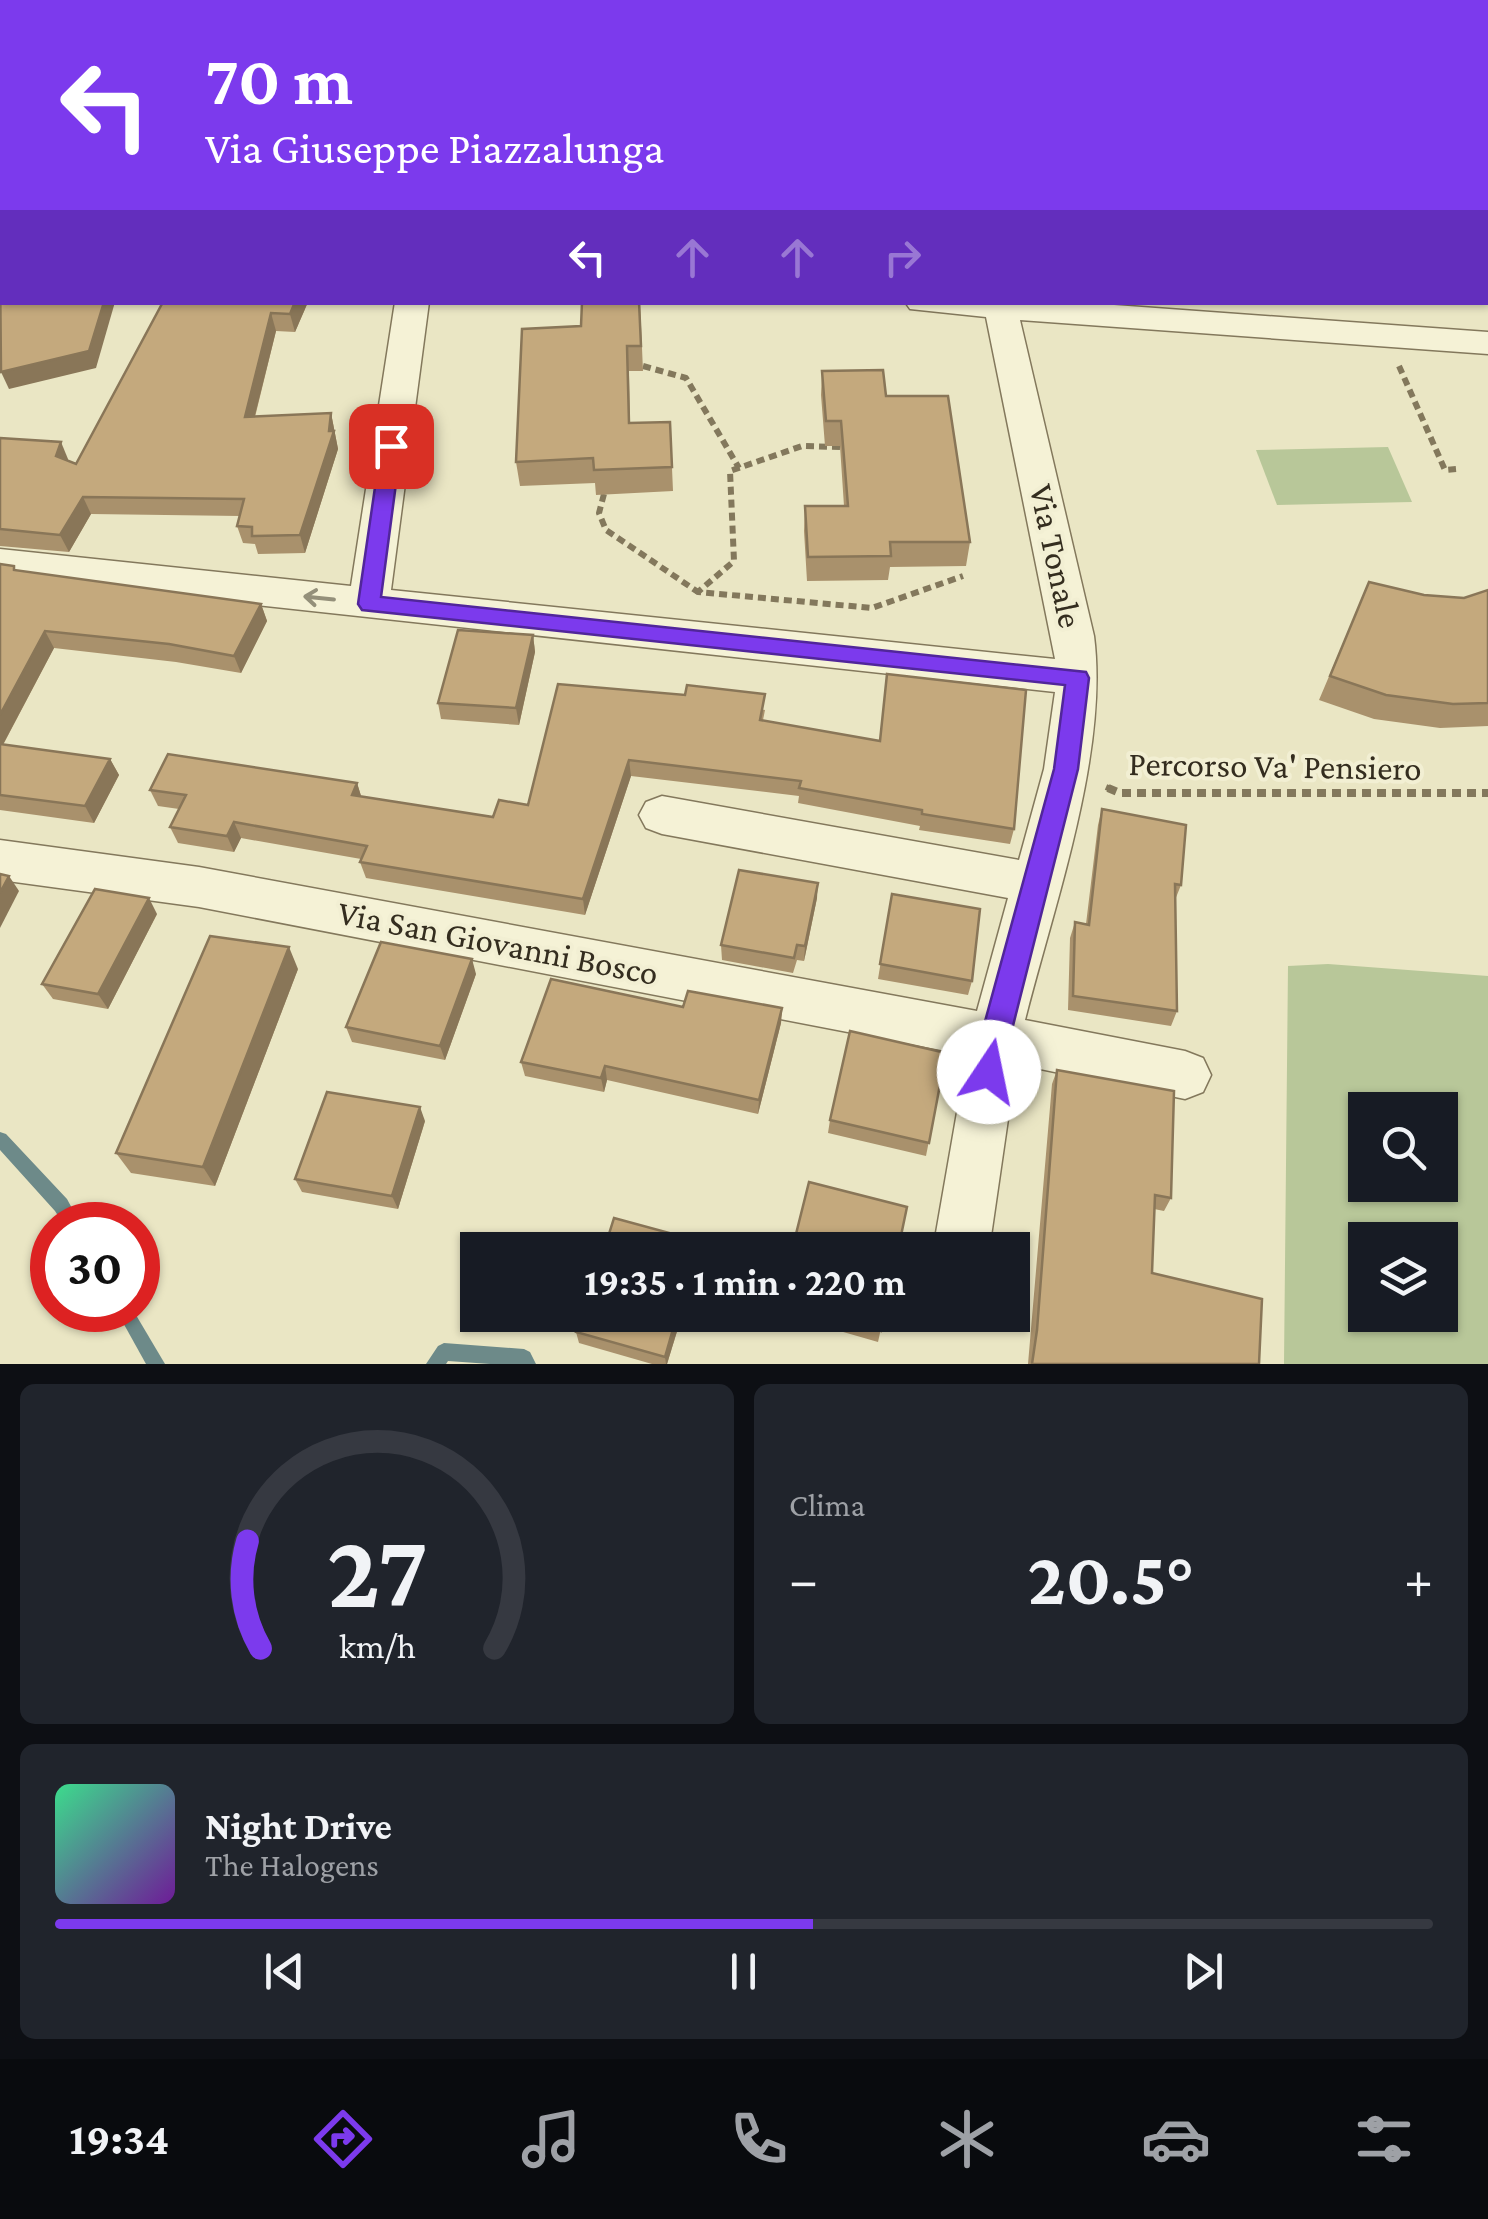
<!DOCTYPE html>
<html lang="it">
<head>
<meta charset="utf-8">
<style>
	:root { --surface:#171b24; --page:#20242c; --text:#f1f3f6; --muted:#9ea1a6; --line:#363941; --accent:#7c3aed }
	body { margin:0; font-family:"Crimson Pro",serif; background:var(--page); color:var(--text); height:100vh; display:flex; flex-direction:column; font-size:38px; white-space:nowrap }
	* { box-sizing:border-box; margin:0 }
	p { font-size:32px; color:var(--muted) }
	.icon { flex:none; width:55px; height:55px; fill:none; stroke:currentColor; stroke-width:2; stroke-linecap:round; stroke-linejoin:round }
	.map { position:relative; height:1364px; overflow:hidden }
	.details { display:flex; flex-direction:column; gap:20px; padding:20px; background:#0d0f14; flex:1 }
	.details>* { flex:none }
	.top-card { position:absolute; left:0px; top:0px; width:1490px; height:305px; box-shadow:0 2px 8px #0004; background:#7c3aed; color:#fff; overflow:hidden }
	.controls { position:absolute; left:1348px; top:1092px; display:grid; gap:20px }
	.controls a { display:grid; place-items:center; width:110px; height:110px; border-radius:0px; background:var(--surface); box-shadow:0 2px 8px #0004; font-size:50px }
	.speed { position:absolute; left:30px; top:1202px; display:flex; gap:20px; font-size:50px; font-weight:700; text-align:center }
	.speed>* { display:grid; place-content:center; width:130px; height:130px; border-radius:50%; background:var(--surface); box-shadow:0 2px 8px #0004; line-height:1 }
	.speed .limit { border:15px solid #d22; background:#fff; color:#111 }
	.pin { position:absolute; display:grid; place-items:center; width:85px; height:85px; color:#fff; margin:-42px; border-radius:20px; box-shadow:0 5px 15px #0006 }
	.me { position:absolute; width:110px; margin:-55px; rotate:11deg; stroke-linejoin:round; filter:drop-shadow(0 0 8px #0008) }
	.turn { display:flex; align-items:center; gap:35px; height:210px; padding:0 40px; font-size:45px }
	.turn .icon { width:130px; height:130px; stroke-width:2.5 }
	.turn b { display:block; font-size:70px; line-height:85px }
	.lanes { display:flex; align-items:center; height:95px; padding:0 40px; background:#0003; justify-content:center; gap:50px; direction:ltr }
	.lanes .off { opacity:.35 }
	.big { font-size:75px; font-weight:700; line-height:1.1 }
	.details .tile { flex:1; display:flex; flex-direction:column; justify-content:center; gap:15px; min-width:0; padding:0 35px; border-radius:15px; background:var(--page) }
	.details .dial { align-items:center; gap:0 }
	.dial svg { height:260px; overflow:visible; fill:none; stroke:var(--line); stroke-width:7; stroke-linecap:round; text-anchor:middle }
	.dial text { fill:var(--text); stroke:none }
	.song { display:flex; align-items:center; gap:30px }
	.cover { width:120px; height:120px; border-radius:15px; background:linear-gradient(135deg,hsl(150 70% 55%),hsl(280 70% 35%)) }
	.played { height:10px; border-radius:5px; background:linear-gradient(90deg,var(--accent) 55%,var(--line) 55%) }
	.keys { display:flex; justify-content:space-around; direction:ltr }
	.heat { display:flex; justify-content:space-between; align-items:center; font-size:55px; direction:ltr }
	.details .tiles { flex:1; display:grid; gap:20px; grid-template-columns:1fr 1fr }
	.tile:last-child { grid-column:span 2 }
	.trip { position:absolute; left:460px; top:1232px; width:570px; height:100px; border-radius:0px; background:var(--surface); box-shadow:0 2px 8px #0004; font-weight:700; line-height:100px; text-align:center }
	.dock { display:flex; height:160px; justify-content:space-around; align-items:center; background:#090b0e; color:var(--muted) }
	.dock .icon { width:70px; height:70px }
	.dock .selected { color:var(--accent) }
	.dock b { font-size:45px; color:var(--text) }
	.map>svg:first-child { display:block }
</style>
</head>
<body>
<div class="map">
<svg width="1488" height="1364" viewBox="0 0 1488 1364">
	<rect width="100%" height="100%" fill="#eae6c4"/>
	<g fill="#b8c799" fill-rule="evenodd">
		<polygon points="973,0 1488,0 1488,45 1488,2"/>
		<polygon points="1388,447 1412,502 1277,505 1256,450"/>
		<path d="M1328,964L1488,976V1364H1284L1288,966ZM1365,1110H1440V1185H1365ZM1365,1240H1440V1315H1365Z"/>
	</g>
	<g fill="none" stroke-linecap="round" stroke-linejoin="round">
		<g fill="#6d8a89" fill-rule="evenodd">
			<polygon points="0,1132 6,1134 67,1199 81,1225 64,1225 55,1211 0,1150"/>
			<polygon points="116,1310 133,1310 165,1364 146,1364"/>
			<polygon points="444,1343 524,1349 530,1352 536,1364 490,1364 448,1361 446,1364 426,1364 438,1346"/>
		</g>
		<g stroke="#83785c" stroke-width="3">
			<g id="minor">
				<rect x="0" y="220" width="2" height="20"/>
				<path d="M395,302H429L391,590L1055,659L986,317L910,309L905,302H1073L1488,332V354L1020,320L1094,636C1109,752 1054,905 1025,1020L1185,1051L1203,1058L1211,1075L1203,1092L1185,1099L1016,1064L989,1250H933L967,1055L199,907L0,880V840L199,867L977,1011L1008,898L662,834L646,828L639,815L646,802L662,796L1019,860L1044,769L1055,692L0,577V549L351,586Z"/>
			</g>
		</g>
		<g stroke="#83785c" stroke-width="6" stroke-dasharray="8 5" stroke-linecap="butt">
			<polyline points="643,366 686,378 739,468"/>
			<polyline points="1399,366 1445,470 1456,469"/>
			<polyline points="840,447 802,446 730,471 734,561 698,592 872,608 963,576"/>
			<polyline points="604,494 599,513 606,530 698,592"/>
			<polyline points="1106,787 1113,790"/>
		</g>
		<polyline stroke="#83785c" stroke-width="8" stroke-dasharray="9 6" stroke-linecap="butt" points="1108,788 1120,793 1488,793"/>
		<use href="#minor" fill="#f5f2d6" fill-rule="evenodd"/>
	</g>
	<g fill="#a9916c">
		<polygon points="644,0 645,2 293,2 292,1"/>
		<polygon points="163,302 308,302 295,332 276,331 255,417 331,413 338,449 305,553 258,554 255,544 243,543 237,526 240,516 91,514 69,552 0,546 0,438 68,459 68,461 76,464"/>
		<polygon points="640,302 643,371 629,371 630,423 670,422 673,491 596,495 595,483 520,486 516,462 581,326"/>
		<polygon points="822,371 886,396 970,542 966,566 890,567 888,580 807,581 804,531 805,506 844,506 840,446 825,446 821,395"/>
		<polygon points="0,564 17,570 261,604 267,621 241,673 176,662 54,648 3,745 110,759 119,775 94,823 0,810"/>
		<polygon points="1369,582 1424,595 1464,598 1488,590 1488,726 1440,728 1374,719 1319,700"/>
		<polygon points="533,635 535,652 519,725 441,719 438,703"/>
		<polygon points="558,684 765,710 763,720 1014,829 1010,844 919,830 920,826 798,803 799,796 631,776 585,915 366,878 360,862 361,859 241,838 234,852 178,843 170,827 179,809 158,806 150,790 357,783 361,796 493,817 528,805"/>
		<polygon points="1102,809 1181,885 1175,900 1177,1011 1171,1026 1068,1010 1070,938 1075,922 1086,924 1098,825"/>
		<polygon points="892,894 972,981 968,995 878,979"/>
		<polygon points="817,898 804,961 797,960 793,973 722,960 721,945"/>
		<polygon points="157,914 108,1009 53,999 42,984"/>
		<polygon points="298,969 215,1186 131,1173 116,1153"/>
		<polygon points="476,974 445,1060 352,1042 346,1027"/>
		<polygon points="683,1007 782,1008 781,1023 758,1114 607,1080 604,1092 525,1076 521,1062"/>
		<polygon points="946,1053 926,1156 828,1133 830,1120"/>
		<polygon points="1057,1070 1171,1198 1164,1211 1154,1209 1152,1273 1259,1364 1028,1364 1052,1084"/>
		<polygon points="425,1121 398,1209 302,1192 295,1179"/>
		<polygon points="682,1315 667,1364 652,1364 579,1343 576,1332"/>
		<polygon points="805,1315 884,1315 878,1342 805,1321"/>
	</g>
	<g fill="#897658">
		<rect x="698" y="0" width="99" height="2"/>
		<polygon points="104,302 115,302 96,368 9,389 1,372"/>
		<polygon points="295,302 308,302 295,332 290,314"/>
		<polygon points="271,313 276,331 250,435 245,417"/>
		<polygon points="331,413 338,449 305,553 300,535 329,431"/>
		<polygon points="61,442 68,459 64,474 56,456"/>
		<polygon points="83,497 91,514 69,552 60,535"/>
		<polygon points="261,604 267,621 241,673 234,656"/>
		<polygon points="45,631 54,648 0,750 0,715"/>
		<polygon points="533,635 535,652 519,725 516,708"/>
		<polygon points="110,759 119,775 94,823 85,806"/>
		<polygon points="629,760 631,776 585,915 583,899"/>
		<polygon points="357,783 362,799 352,795"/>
		<polygon points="234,822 241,838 234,852 227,836"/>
		<polygon points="9,876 19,891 0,928 0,893"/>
		<polygon points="818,883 817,898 804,961 805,946"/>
		<polygon points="149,898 157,914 108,1009 98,994"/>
		<polygon points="289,947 298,969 215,1186 203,1167"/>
		<polygon points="472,959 476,974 445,1060 440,1046"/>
		<polygon points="782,1008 781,1023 758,1114 759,1100"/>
		<polygon points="605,1066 607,1080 604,1092 601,1078"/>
		<polygon points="420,1107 425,1121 398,1209 392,1196"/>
		<polygon points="677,1315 682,1315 667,1364 666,1364 665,1357"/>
	</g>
	<g fill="#c4a97d" stroke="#897658" stroke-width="2.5">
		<polygon points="53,0 213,0 212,2 50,2"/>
		<polygon points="328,0 644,0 645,2 329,2"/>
		<rect x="798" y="0" width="173" height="2"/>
		<polygon points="0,263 2,263 2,302 104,302 89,351 1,372"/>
		<polygon points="163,302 295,302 290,314 271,313 245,417 331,413 329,431 334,431 300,535 252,536 252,527 237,526 244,499 83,497 60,535 0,529 0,438 61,442 56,456 76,464"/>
		<polygon points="582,302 639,302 641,346 627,346 629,423 670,422 672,467 594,470 593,458 516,462 522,329 581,326"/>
		<polygon points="883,370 886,396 948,396 970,542 890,542 891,556 808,557 805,506 848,506 841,421 826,421 822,371"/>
		<polygon points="0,564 14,566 14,570 261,604 234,656 169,644 45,631 0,715"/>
		<polygon points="1369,582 1424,595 1464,598 1488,590 1488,703 1453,704 1386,695 1330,676"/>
		<polygon points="458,630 533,635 516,708 438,703"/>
		<polygon points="887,674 1026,690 1014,829 922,814 922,810 799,788 801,781 629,760 583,899 360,862 367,846 234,822 227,836 170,827 186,795 150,790 168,754 357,783 352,795 493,817 499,800 528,805 558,684 685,695 687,685 765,694 760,720 880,741"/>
		<polygon points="0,744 110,759 85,806 0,795"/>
		<polygon points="1102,809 1186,825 1181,885 1175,884 1177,1011 1073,996 1075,922 1089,925"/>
		<polygon points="739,870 818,883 805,946 797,945 794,958 721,945"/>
		<polygon points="0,874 9,876 0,893"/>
		<polygon points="95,889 149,898 98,994 42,984"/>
		<polygon points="892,894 980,909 972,981 880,964"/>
		<polygon points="210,936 289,947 203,1167 116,1153"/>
		<polygon points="381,942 472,959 440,1046 346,1027"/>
		<polygon points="551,979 683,1007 688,991 782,1008 759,1100 605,1066 601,1078 521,1062"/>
		<polygon points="850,1031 946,1053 929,1143 830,1120"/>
		<polygon points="1057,1070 1174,1091 1171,1198 1155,1195 1152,1273 1262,1299 1259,1364 1032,1364 1037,1330"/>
		<polygon points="327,1092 420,1107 392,1196 295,1179"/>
		<polygon points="809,1182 907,1207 898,1250 792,1250"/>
		<polygon points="614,1218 699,1241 696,1250 604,1250"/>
		<polygon points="582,1315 677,1315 665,1357 576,1332"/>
		<polygon points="823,1315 884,1315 881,1331"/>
	</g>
	<defs><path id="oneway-shaft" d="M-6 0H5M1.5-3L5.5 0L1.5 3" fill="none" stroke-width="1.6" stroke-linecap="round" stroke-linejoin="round" transform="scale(2.5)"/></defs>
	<use stroke="#94907a" href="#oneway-shaft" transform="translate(319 598) rotate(-174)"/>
	<polygon fill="#7c3aed" stroke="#51269a" stroke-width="2.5" points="391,440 401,446 381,597 1086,672 1089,678 1078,769 999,1081 989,1085 980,1081 975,1072 981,1036 1054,769 1065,685 362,610 358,604 381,446"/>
	<g text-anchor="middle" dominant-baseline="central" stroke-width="8" stroke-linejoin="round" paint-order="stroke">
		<g font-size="35" fill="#342d1f" stroke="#f2efd3">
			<text transform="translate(1056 556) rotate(78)">Via Tonale</text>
			<text transform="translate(1275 766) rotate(1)">Percorso Va' Pensiero</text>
			<text transform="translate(498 943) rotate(11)">Via San Giovanni Bosco</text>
		</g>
	</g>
</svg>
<div class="controls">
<a><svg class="icon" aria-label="search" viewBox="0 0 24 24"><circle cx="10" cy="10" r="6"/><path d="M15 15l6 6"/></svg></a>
<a><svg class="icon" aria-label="layers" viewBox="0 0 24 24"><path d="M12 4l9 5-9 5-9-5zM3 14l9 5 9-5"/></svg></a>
</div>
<div class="speed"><div class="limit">30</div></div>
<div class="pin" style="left:391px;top:446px;background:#d93025"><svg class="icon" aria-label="arrive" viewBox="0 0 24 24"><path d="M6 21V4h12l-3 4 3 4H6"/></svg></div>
<svg class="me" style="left:989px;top:1072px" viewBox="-20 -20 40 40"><circle r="19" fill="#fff"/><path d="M0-13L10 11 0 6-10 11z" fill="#7c3aed"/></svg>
<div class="trip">19:35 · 1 min · 220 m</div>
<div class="top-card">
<div class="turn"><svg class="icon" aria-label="left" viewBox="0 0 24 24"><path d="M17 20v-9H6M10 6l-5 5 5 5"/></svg><div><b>70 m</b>Via Giuseppe Piazzalunga</div></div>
<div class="lanes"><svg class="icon" aria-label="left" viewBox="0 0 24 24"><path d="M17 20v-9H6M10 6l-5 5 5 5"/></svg><svg class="icon off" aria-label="ahead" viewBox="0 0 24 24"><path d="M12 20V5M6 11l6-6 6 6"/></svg><svg class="icon off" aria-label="ahead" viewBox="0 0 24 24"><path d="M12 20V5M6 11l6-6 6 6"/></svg><svg class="icon off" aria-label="right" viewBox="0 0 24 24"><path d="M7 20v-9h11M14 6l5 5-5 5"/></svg></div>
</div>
</div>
<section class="details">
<div class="tiles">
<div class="tile dial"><svg viewBox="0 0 100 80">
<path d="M14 69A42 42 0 1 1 86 69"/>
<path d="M14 69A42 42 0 0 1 10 36" stroke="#7c3aed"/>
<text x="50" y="56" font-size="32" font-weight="700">27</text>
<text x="50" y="72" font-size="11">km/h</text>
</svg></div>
<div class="tile"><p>Clima</p>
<div class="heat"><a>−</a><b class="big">20.5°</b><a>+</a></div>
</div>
<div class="tile">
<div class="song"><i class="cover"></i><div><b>Night Drive</b><p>The Halogens</p></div></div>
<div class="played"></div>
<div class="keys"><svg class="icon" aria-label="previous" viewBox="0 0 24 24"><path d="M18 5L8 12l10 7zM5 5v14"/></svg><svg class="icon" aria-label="pause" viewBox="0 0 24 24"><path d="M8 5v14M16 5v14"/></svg><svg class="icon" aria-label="next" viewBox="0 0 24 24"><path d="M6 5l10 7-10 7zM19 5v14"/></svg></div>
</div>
</div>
</section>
<nav class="dock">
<b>19:34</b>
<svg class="icon selected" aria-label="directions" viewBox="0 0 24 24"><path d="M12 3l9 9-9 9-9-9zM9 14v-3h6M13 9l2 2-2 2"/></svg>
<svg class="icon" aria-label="music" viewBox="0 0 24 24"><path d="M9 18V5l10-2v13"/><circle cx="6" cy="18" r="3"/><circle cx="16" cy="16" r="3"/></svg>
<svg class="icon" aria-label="phone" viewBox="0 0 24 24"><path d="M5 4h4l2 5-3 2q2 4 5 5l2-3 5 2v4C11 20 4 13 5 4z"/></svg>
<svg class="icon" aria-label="climate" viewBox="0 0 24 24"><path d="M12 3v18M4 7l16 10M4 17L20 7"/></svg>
<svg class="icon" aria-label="car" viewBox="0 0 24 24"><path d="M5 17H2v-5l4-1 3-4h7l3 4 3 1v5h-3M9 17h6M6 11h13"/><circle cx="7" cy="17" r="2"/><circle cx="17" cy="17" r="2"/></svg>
<svg class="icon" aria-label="filters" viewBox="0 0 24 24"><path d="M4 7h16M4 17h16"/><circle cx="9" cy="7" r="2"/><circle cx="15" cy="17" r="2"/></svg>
</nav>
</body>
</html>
